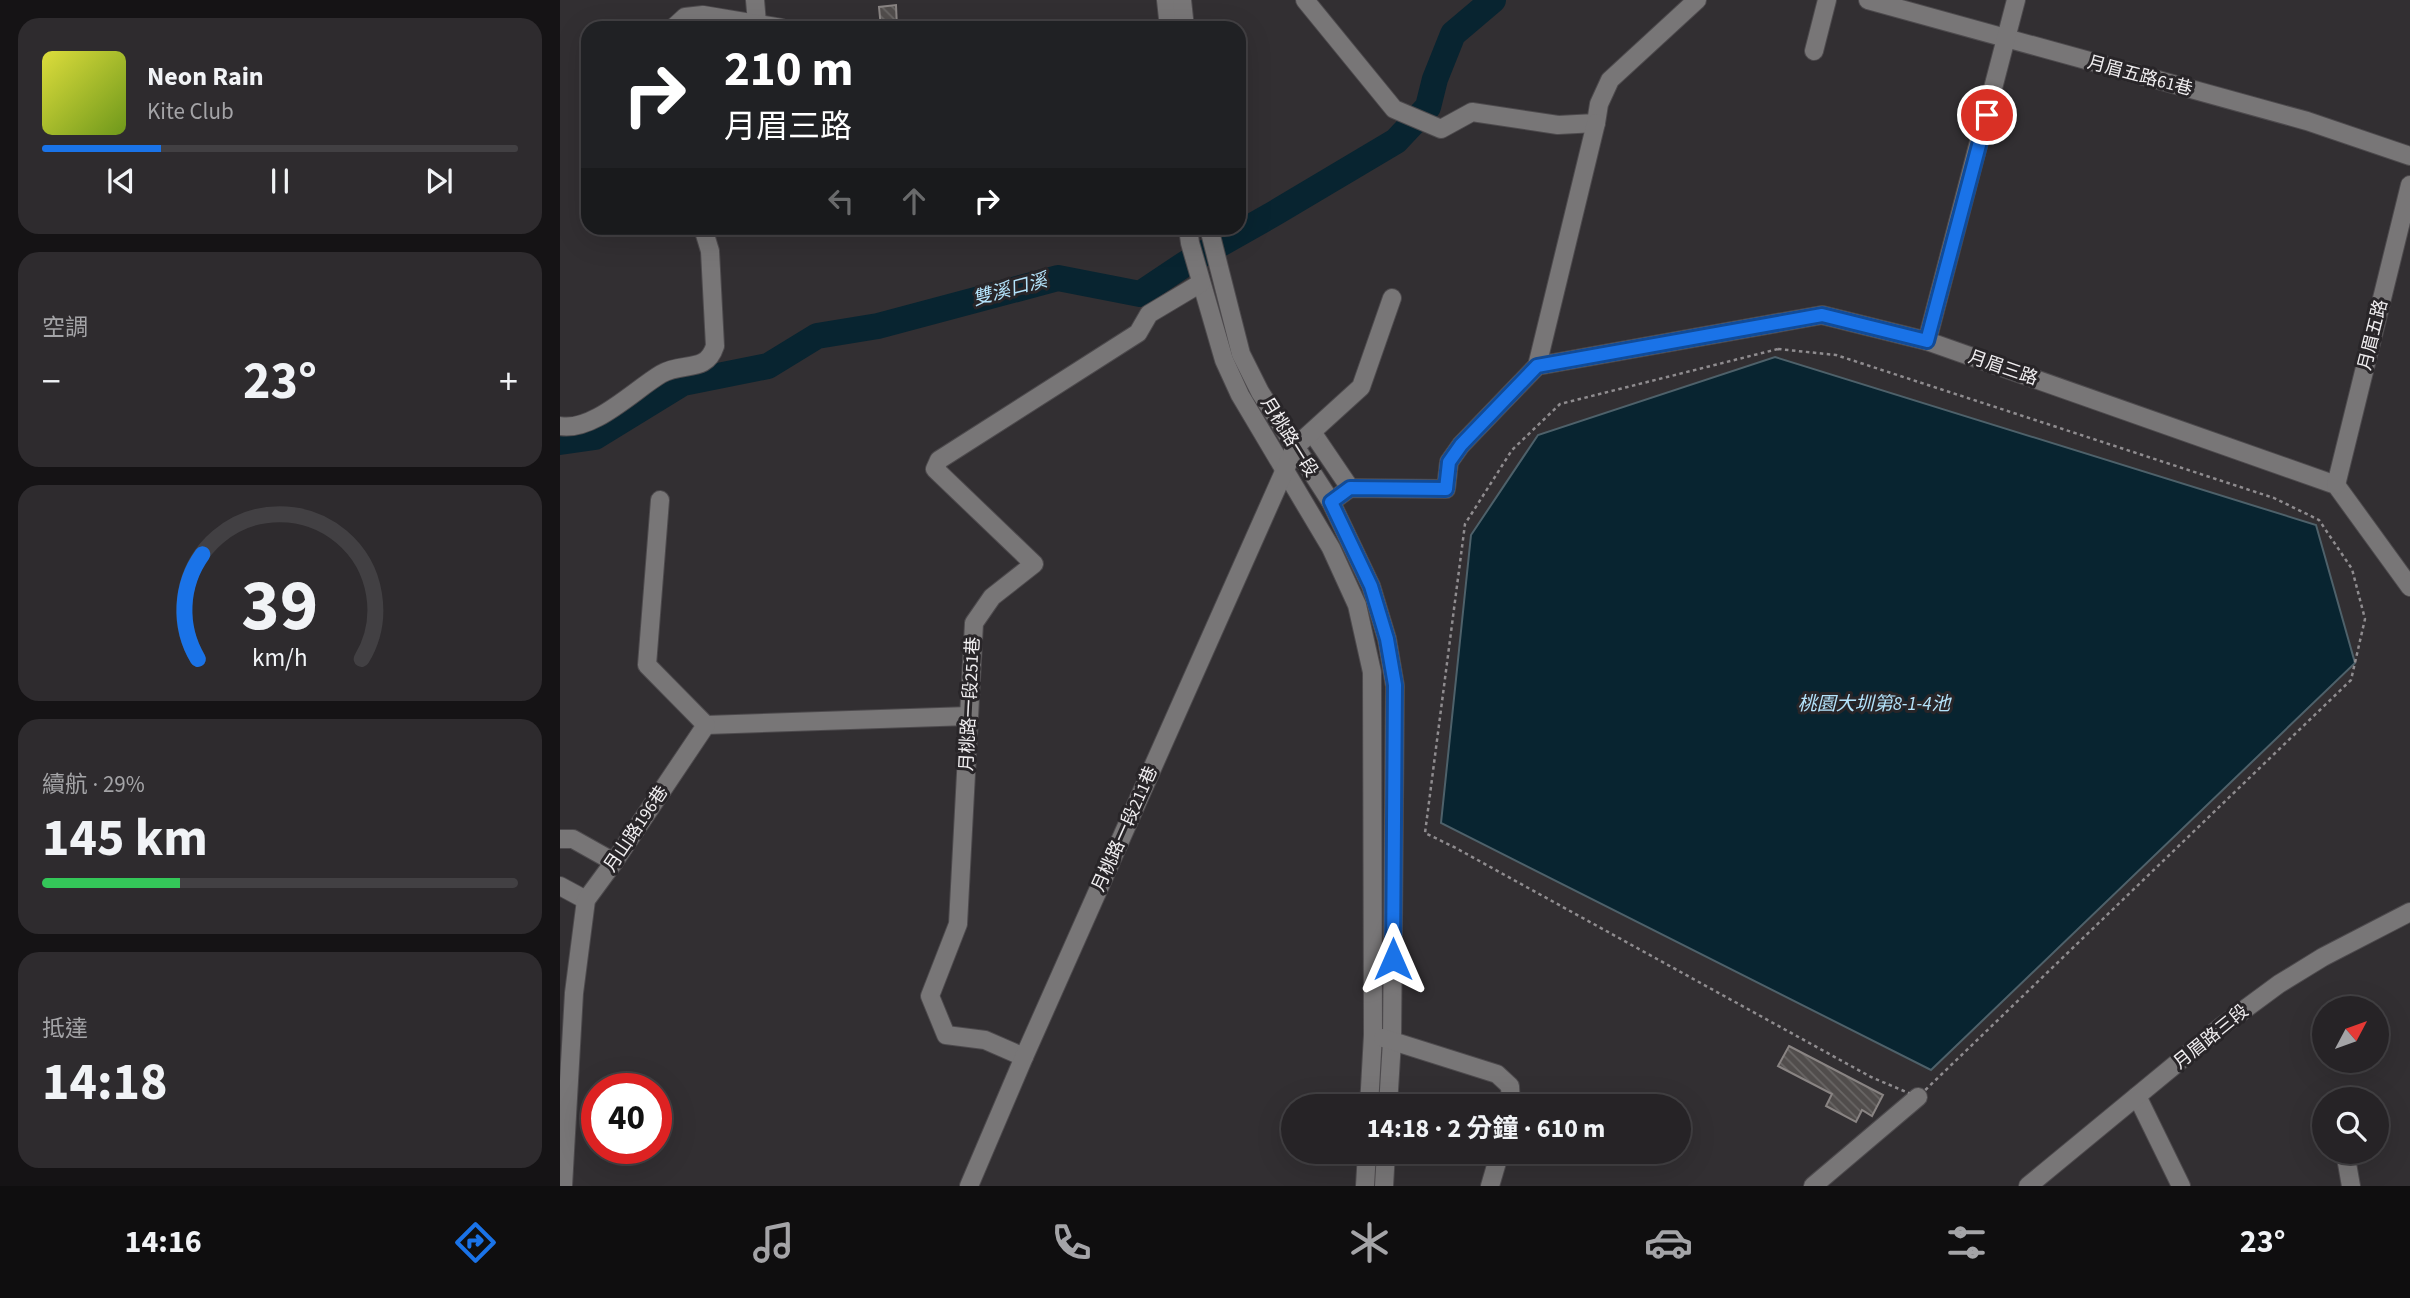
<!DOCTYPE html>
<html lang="zh-TW">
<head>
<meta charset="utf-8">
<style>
	:root { --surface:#262326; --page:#2e2b2e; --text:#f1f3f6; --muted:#a4a4a7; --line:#424043; --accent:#1a73e8 }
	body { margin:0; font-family:"Source Sans 3","Noto Sans TC",sans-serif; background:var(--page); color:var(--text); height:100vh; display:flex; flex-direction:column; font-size:26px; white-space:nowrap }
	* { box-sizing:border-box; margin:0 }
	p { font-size:23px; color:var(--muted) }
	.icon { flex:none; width:38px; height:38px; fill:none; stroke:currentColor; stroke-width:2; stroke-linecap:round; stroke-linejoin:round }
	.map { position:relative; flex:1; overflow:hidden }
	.side { display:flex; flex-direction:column; gap:18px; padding:18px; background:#151315; width:560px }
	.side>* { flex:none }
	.banner { position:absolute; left:21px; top:21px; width:665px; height:214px; border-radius:21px; box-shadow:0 7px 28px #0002,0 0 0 2px var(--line); background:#202124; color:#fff; overflow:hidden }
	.needle { width:46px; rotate:49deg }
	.controls { position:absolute; left:1752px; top:996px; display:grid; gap:14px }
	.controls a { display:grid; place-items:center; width:77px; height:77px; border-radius:50%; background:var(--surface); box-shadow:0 7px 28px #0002,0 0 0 2px var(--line); font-size:35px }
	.speed { position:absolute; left:21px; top:1073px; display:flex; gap:14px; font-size:35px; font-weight:700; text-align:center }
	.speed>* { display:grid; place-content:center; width:91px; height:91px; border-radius:50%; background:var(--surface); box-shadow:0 7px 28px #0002,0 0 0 2px var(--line); line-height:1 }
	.speed .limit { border:10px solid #d22; background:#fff; color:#111 }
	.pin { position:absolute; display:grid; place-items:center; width:60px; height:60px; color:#fff; margin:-30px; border:4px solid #fff; border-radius:50%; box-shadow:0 2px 7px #0007 }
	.me { position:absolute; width:77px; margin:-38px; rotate:0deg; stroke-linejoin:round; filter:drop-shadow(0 0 5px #0008) }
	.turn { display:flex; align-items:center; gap:24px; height:147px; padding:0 28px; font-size:32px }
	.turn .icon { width:91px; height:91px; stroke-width:2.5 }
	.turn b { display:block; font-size:49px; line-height:60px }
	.lanes { display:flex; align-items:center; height:66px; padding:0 28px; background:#0003; justify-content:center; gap:35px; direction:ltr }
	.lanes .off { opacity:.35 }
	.big { font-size:52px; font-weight:700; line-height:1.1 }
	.side .tile { flex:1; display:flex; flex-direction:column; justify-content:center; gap:10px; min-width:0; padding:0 24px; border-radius:21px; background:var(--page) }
	.side .dial { align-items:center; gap:0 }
	.dial svg { height:182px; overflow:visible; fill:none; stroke:var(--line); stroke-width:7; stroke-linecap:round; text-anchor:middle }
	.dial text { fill:var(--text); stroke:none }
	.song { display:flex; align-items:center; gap:21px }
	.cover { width:84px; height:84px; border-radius:10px; background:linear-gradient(135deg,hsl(60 70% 55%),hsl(80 70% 35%)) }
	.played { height:7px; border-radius:4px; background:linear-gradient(90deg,var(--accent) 25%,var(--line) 25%) }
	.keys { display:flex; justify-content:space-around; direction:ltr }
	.heat { display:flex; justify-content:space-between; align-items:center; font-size:38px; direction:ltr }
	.charge { height:10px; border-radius:5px; background:linear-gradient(90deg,#34c759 29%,var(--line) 0) }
	.trip { position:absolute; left:721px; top:1094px; width:410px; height:70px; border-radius:35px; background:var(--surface); box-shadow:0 7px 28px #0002,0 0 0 2px var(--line); font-weight:700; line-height:70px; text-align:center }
	.menu { display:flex; height:112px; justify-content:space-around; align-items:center; background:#0f0e0f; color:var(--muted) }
	.menu .icon { width:49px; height:49px }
	.menu .active { color:var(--accent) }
	.menu b { font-size:32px; color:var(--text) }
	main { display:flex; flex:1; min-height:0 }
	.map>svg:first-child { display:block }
</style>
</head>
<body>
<main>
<section class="side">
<div class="tile">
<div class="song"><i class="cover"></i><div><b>Neon Rain</b><p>Kite Club</p></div></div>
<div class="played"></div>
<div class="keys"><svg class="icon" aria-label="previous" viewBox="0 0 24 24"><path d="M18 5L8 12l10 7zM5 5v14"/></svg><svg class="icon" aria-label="pause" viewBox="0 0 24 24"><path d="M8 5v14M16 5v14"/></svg><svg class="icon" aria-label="next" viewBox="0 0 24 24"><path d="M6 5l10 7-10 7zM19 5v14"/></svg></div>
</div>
<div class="tile"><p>空調</p>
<div class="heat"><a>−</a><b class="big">23°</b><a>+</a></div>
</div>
<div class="tile dial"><svg viewBox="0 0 100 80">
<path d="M14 69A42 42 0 1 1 86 69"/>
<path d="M14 69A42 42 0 0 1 16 23" stroke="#1a73e8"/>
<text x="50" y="56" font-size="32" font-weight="700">39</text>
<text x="50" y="72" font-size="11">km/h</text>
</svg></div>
<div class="tile"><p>續航 · 29%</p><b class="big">145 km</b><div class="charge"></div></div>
<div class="tile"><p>抵達</p><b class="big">14:18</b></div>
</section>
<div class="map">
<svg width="1850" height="1186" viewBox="0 0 1850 1186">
	<defs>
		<pattern id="building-back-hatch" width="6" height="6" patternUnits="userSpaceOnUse" patternTransform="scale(1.75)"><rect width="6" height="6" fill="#514d4c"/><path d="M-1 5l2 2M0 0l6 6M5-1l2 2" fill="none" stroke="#6a6766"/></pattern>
	</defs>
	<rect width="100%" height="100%" fill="#322f32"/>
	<polygon fill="#082430" stroke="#4e616a" stroke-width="2" points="1215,357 1756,525 1795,663 1371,1070 881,823 911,535 978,435"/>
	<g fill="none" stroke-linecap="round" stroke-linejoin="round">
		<polyline stroke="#082430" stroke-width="26" points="0,442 35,437 123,383 208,366 257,336 318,326 498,278 580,294 625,264 715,213 836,141 868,107 875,79 893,34 933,0"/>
	</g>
	<g fill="url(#building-back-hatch)" stroke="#898483" stroke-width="2">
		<polygon points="336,5 337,28 321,28 319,7"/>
		<polygon points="1229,1046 1323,1095 1312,1116 1302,1110 1296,1122 1266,1106 1272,1094 1218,1066"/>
	</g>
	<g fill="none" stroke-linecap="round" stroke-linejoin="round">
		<g stroke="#4d4a4d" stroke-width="20">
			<g id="minor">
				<polyline points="195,0 197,23"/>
				<polyline points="606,0 609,28"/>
				<polyline points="622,0 625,28"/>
				<polyline points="745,0 834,109 881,129 912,112 998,125 1036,123 1039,104 1050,80 1137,0"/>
				<polyline points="1308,0 1747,121 1850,156"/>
				<polyline points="113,28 125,17 143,15 222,28"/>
				<polyline points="1254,51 1267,0"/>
				<polyline points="1036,123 977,366 1262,315 1367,341 1776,485 1850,587"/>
				<polyline points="628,228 630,243 664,360 680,395 771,548 797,605 812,672 813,1035 809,1106"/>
				<polyline points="649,228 681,354 700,392 771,502 811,586 827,639 835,686 832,1041 828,1106"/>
				<polyline points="1367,341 1456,0"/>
				<path d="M0,426C33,432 74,390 101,374C123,361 146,374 155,346L150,251L143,228"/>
				<polyline points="752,432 790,488"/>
				<polyline points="1776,485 1850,185"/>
				<polyline points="771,502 790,488 886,489 889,462 901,445 977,366"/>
				<polyline points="146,725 409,716"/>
				<polyline points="0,839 13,839 54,862"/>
				<polyline points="0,886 26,900"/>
				<polyline points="823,1038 937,1074 950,1086 951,1106"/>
				<polyline points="464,1057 425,1040 386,1035 370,996 398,924 414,623 432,597 474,564 375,469 379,460 578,333 589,314 641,283"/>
				<polyline points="1577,1096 1621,1186"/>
				<polyline points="1785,1152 1791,1186"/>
				<polyline points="3,1186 14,993 26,900 54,862 146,725 87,665 100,500"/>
				<polyline points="409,1186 464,1057 735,447 801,387 832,298"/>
				<polyline points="805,1186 807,1152"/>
				<polyline points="824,1186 826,1152"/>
				<polyline points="930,1186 940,1152"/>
				<polyline points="1253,1186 1358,1097"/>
				<polyline points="1468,1186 1662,1026 1719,984 1763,957 1850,912"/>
			</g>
		</g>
		<polygon stroke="#8f8c8f" stroke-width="2.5" stroke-dasharray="3.5 3.5" stroke-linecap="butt" points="1218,349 1276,355 1714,498 1759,520 1792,569 1805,619 1791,680 1358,1097 1311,1077 894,847 865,833 905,524 952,450 1000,404"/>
		<use href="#minor" stroke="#787677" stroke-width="18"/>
	</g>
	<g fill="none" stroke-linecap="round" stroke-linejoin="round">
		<g stroke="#114b97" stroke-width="18">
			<polyline id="route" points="833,959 835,685 827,639 811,586 771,502 790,488 886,489 889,462 901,445 977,366 1262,315 1367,341 1427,115"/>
		</g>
		<use href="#route" stroke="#1a73e8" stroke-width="12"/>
	</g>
	<g text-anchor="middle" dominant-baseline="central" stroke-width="6" stroke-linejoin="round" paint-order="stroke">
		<g font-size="18" fill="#f0eef0" stroke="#282528">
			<text transform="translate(1580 76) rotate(15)">月眉五路61巷</text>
			<text transform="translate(1813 335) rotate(-76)">月眉五路</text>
			<text transform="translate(1443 368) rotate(19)">月眉三路</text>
			<text transform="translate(729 437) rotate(58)">月桃路一段</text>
			<text transform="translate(410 704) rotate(-87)">月桃路一段251巷</text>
			<text transform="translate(76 829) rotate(-56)">月山路196巷</text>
			<text transform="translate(565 829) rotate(-66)">月桃路一段211巷</text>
			<text transform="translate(1651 1037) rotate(-39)">月眉路三段</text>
		</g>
		<g font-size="19" font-style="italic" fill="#b4e3fb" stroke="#282528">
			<text transform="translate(450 290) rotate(-15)">雙溪口溪</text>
			<text x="1314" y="704">桃園大圳第8-1-4池</text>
		</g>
	</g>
</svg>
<div class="controls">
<a><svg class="needle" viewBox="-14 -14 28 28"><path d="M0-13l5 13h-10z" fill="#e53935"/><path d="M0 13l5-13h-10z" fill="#a4a4a7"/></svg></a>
<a><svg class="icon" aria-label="search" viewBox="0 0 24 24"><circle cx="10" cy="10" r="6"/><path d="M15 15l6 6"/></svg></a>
</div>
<div class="speed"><div class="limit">40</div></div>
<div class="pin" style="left:1427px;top:115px;background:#d93025"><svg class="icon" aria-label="arrive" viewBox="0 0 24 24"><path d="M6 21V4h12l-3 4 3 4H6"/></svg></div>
<svg class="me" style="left:833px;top:959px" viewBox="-20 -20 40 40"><path d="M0-17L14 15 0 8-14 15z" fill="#1a73e8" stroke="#fff" stroke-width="4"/></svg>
<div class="trip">14:18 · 2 分鐘 · 610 m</div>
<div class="banner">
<div class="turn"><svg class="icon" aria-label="right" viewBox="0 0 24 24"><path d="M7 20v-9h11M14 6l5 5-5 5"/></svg><div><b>210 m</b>月眉三路</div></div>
<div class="lanes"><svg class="icon off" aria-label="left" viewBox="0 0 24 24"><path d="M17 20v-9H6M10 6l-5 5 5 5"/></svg><svg class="icon off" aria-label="ahead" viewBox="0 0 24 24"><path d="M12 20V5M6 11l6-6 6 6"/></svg><svg class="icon" aria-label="right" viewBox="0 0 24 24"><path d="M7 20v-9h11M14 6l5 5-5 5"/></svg></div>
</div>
</div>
</main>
<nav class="menu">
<b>14:16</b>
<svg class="icon active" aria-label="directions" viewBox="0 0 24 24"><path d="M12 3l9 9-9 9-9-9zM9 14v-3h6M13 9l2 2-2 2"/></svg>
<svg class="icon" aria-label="music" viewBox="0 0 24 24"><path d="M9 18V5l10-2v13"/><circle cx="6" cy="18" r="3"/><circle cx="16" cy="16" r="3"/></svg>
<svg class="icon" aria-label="phone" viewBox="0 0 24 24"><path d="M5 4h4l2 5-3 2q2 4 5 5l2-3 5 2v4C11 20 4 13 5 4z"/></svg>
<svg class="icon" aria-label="climate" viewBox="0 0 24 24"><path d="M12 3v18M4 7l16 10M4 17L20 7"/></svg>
<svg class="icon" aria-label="car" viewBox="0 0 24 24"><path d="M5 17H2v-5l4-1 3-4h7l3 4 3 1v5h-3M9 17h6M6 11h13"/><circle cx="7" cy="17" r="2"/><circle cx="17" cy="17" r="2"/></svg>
<svg class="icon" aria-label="filters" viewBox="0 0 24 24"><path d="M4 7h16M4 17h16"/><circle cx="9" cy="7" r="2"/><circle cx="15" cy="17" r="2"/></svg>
<b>23°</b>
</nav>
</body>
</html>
